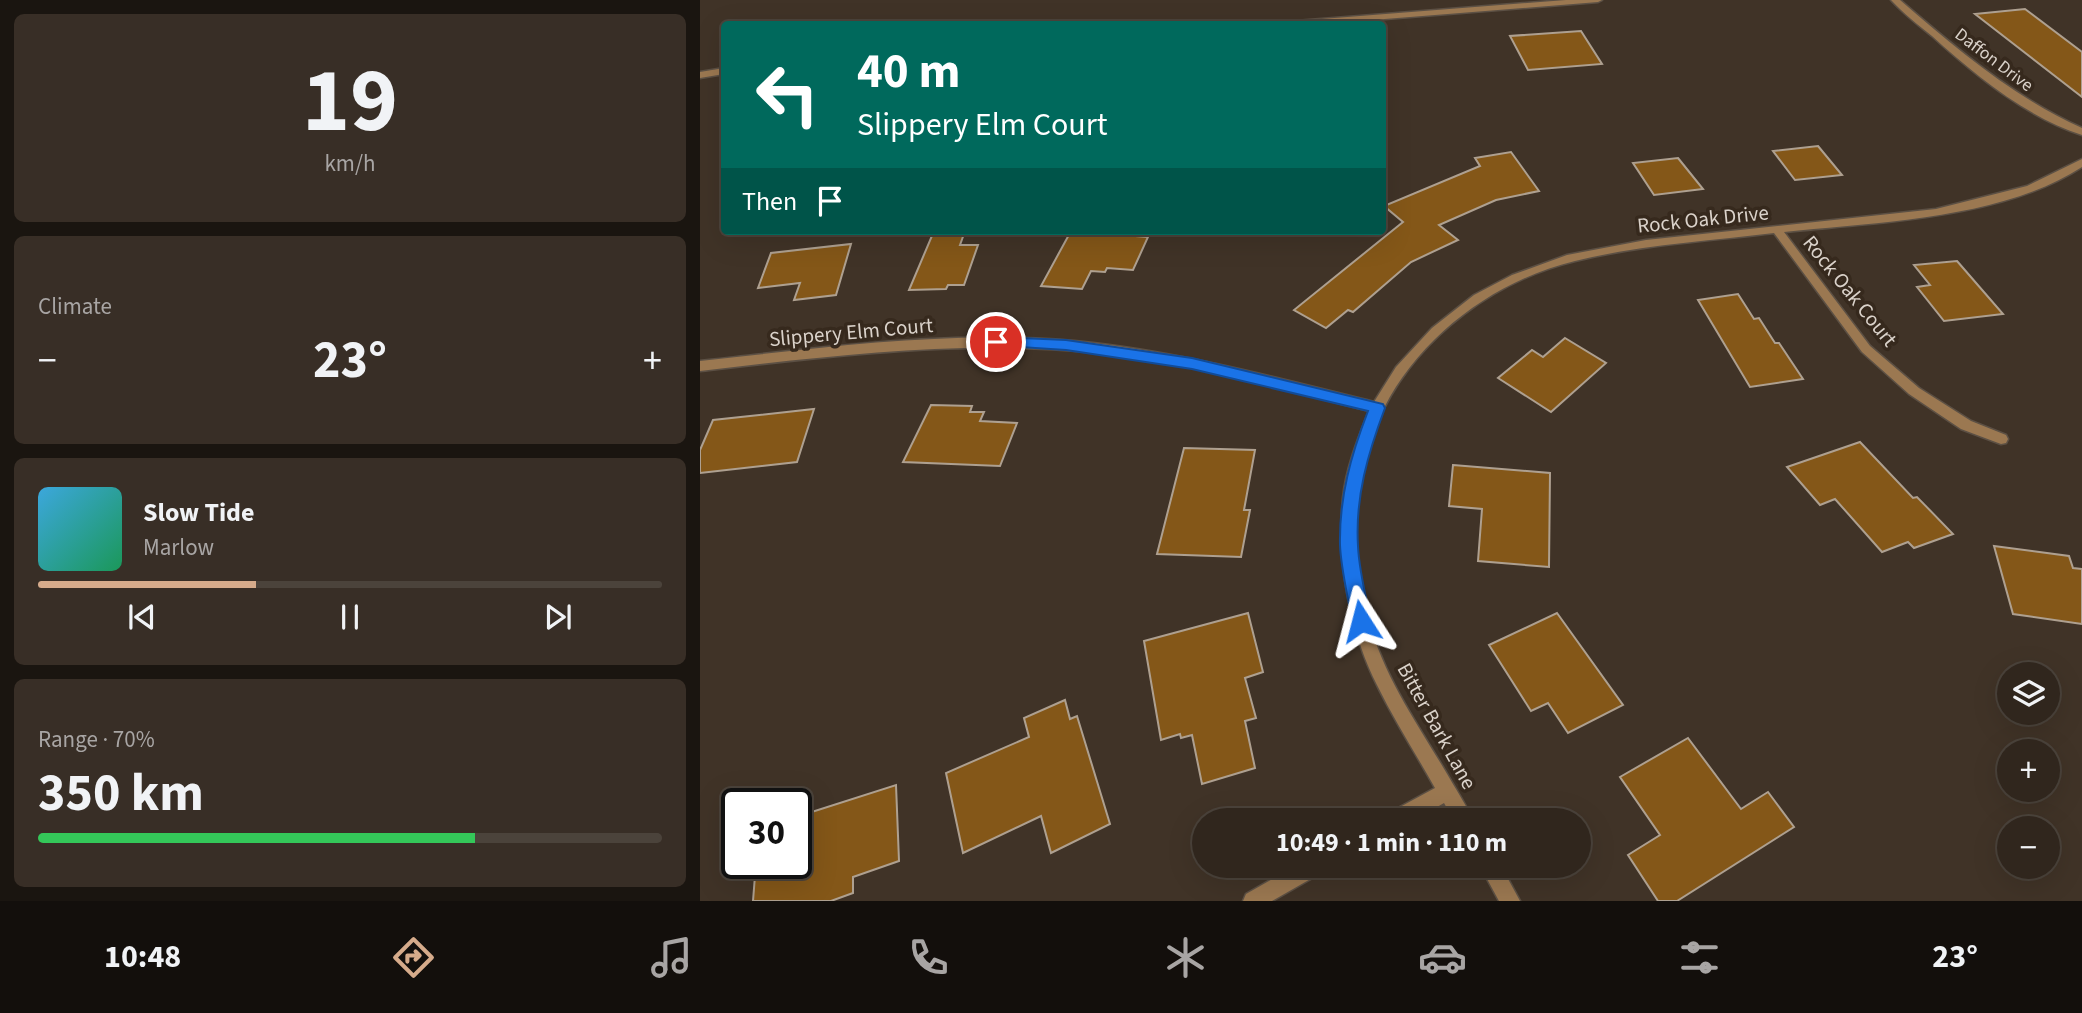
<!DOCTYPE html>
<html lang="en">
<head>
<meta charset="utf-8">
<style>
	:root { --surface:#30261d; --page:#382e26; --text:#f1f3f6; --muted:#a8a5a4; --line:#4b433b; --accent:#d6ab8b }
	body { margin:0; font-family:"Source Sans 3",sans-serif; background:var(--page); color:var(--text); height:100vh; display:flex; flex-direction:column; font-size:26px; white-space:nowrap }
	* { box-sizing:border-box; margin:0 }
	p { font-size:23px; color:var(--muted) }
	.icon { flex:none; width:38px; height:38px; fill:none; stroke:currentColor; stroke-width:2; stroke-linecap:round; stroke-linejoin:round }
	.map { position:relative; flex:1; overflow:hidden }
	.side { display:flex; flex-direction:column; gap:14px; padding:14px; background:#1a1510; width:700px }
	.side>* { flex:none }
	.hud { position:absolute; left:21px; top:21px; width:665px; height:214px; border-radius:7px; box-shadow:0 7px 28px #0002,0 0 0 2px var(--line); background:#00695c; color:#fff; overflow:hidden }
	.buttons { position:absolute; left:1297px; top:662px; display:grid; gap:14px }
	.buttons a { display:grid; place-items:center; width:63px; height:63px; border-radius:50%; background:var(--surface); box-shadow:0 7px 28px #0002,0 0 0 2px var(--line); font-size:35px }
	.speed { position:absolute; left:21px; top:788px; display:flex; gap:14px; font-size:35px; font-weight:700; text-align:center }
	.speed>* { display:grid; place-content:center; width:91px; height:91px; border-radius:50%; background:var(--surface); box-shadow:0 7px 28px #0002,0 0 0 2px var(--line); line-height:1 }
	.speed .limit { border:4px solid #111; border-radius:10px; background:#fff; color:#111 }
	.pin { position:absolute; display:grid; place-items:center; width:60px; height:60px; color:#fff; margin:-30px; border:4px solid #fff; border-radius:50%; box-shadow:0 2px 7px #0007 }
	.me { position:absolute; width:77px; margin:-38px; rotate:351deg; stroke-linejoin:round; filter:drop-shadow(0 0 5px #0008) }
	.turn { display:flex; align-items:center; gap:24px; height:147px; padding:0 21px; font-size:32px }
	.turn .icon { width:91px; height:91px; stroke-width:2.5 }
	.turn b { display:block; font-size:49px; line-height:60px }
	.then { display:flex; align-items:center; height:66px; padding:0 21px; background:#0003; gap:14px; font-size:26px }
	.big { font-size:52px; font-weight:700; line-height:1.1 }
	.side .card { flex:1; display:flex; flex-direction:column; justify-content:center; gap:10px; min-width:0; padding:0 24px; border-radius:10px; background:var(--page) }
	.side .dial { align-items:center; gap:0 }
	.dial b { font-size:91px; line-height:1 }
	.song { display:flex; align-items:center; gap:21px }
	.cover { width:84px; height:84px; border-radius:10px; background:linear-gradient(135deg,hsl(200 70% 55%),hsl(150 70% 35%)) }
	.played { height:7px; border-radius:4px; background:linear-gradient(90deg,var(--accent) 35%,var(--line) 35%) }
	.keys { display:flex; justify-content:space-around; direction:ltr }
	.heat { display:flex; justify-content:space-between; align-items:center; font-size:38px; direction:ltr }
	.charge { height:10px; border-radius:5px; background:linear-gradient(90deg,#34c759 70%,var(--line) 0) }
	.trip { position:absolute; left:492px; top:808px; width:399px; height:70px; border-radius:35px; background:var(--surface); box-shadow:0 7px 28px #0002,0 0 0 2px var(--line); font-weight:700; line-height:70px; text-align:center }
	.tab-bar { display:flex; height:112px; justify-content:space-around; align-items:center; background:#130f0c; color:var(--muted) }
	.tab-bar .icon { width:49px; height:49px }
	.tab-bar .selected { color:var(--accent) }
	.tab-bar b { font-size:32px; color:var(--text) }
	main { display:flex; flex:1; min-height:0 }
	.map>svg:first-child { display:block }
</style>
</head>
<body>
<main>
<section class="side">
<div class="card dial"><b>19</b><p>km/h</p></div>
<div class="card"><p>Climate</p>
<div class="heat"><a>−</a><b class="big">23°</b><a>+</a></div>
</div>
<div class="card">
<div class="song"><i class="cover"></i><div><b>Slow Tide</b><p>Marlow</p></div></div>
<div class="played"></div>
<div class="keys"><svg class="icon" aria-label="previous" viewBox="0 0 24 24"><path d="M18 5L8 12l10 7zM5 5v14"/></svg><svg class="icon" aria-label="pause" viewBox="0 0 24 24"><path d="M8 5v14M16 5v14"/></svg><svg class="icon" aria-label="next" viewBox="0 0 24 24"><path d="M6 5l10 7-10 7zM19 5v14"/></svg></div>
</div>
<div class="card"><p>Range · 70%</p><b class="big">350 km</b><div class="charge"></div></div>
</section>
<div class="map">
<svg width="1382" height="901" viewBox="0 0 1382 901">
	<rect width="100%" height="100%" fill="#403327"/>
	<g fill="#845718" stroke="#aea090" stroke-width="2">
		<polygon points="1325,9 1382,52 1382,97 1275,14"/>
		<polygon points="881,31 902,64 828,70 810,36"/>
		<polygon points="1118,146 1142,175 1095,180 1073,151"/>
		<polygon points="811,152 839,191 796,200 739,225 758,240 711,262 653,312 648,310 626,328 594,310 703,222 684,206 780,166 775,158"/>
		<polygon points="978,158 1003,189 954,195 933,163"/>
		<polygon points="234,231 265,231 260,245 278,245 264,285 248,285 246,289 209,290"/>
		<polygon points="371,231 448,237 433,270 407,268 405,272 391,271 382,289 341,286"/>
		<polygon points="151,244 136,295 94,300 100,283 58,288 71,253"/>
		<polygon points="1257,261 1303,314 1244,321 1217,287 1230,285 1214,265"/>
		<polygon points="1038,294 1054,319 1059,318 1075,343 1079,343 1103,379 1050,387 998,300"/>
		<polygon points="865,338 906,363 851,412 798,378 832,350 843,357"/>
		<polygon points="231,405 272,406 270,412 284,412 280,421 317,423 300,466 203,462"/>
		<polygon points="114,409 97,462 0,473 0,450 13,420"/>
		<polygon points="1160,442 1213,498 1217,497 1253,534 1214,548 1208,542 1182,552 1135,499 1120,505 1087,467"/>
		<polygon points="484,448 555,450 544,510 550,510 541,557 457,554"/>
		<polygon points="753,465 850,473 849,567 778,561 782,509 749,506"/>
		<polygon points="1294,546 1369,556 1373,568 1382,569 1382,624 1313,614"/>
		<polygon points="548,613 563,672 545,678 556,718 545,721 555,768 502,784 492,735 481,738 480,734 461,740 444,641"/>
		<polygon points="857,613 923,705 868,733 848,703 831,711 789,645"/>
		<polygon points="365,700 370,719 377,716 410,824 351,853 341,816 263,853 246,773 329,737 324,718"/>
		<polygon points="988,738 1041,809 1068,792 1094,827 977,901 958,901 928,855 960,835 920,777"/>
		<polygon points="196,785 199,861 153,877 153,893 131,901 53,901 56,863 96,863 96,817"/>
	</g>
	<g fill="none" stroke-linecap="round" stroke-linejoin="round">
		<g stroke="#5c5044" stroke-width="3">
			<g id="minor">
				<polygon points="866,0 902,0 898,2 622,24 592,24 596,21"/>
				<path d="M1191,0H1200C1257,49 1313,97 1382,128V135C1326,117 1275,75 1232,36C1218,25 1203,13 1191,0Z"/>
				<polygon points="24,68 24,74 0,78 0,72"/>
				<path d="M1382,159V167C1302,219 1178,222 1084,232L1170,346L1219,388L1271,421L1306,435L1308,439L1306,443L1301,444L1261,429L1209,394L1162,352L1074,233C1008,241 940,245 875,261C796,280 721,335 684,408C671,434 662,466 658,494C651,534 659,581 669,620C683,677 721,729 750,779C758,793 767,806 773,821H754L744,803L713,821H685L687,814L735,788C716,754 694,720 677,685C649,630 637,559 643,498C646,468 658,439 669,411C577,388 483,360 388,352C258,340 129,356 0,371V361C130,347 262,328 393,343C488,354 581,379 674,402L696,367L732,328L774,295L812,275L867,255L946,240L1236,209L1327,186Z"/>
				<polygon points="595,866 624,866 621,873 572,901 543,901 546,894"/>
				<polygon points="780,866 801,866 820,901 799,901"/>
			</g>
		</g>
		<use href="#minor" fill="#9b7851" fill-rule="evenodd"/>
	</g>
	<path fill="#1a73e8" stroke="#114b97" stroke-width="2" d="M296,337L366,340L492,358L683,404L685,408C668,453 655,497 658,546C659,571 666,597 671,621L668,627L661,629L655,627L652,621C648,596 641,570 640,545C639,497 651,455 668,411L492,369L366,350L291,345L289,342Z"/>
	<g text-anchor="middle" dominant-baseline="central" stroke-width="7" stroke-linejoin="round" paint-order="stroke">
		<g font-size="18" fill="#dad2ca" stroke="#36291d">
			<text transform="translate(1294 60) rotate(37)">Daffon Drive</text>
		</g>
		<g font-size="21" fill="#dad2ca" stroke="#36291d">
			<text transform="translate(1003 219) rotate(-6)">Rock Oak Drive</text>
			<text transform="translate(1150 291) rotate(51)">Rock Oak Court</text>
			<text transform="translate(151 332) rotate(-5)">Slippery Elm Court</text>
			<text transform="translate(737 726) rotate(61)">Bitter Bark Lane</text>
		</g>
	</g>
</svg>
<div class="buttons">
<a><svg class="icon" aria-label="layers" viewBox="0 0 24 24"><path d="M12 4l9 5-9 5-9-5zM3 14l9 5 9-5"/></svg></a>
<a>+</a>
<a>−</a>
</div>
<div class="speed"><div class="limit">30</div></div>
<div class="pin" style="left:296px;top:342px;background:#d93025"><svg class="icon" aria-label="arrive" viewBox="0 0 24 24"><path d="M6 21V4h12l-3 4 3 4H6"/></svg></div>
<svg class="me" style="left:661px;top:621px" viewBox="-20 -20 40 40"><path d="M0-17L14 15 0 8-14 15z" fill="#1a73e8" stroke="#fff" stroke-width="4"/></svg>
<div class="trip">10:49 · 1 min · 110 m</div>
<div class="hud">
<div class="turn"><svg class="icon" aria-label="left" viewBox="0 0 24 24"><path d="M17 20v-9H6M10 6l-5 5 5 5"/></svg><div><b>40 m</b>Slippery Elm Court</div></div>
<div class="then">Then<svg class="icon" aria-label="arrive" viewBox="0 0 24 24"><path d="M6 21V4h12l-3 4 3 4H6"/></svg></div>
</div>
</div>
</main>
<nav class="tab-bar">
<b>10:48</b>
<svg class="icon selected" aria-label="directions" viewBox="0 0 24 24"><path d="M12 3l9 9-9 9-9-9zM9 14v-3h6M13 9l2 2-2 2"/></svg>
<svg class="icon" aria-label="music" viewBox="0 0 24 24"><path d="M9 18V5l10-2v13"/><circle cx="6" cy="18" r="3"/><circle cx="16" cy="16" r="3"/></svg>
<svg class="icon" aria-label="phone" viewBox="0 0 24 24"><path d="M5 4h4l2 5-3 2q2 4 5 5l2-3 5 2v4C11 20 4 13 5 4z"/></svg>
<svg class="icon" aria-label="climate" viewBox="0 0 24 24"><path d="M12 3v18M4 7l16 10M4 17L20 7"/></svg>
<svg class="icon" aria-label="car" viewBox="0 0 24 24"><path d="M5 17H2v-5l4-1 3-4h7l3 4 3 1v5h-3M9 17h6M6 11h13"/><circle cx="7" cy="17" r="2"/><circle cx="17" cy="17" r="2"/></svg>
<svg class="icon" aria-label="filters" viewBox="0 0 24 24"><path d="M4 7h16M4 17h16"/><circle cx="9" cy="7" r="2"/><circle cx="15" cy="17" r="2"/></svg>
<b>23°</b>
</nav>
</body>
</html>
